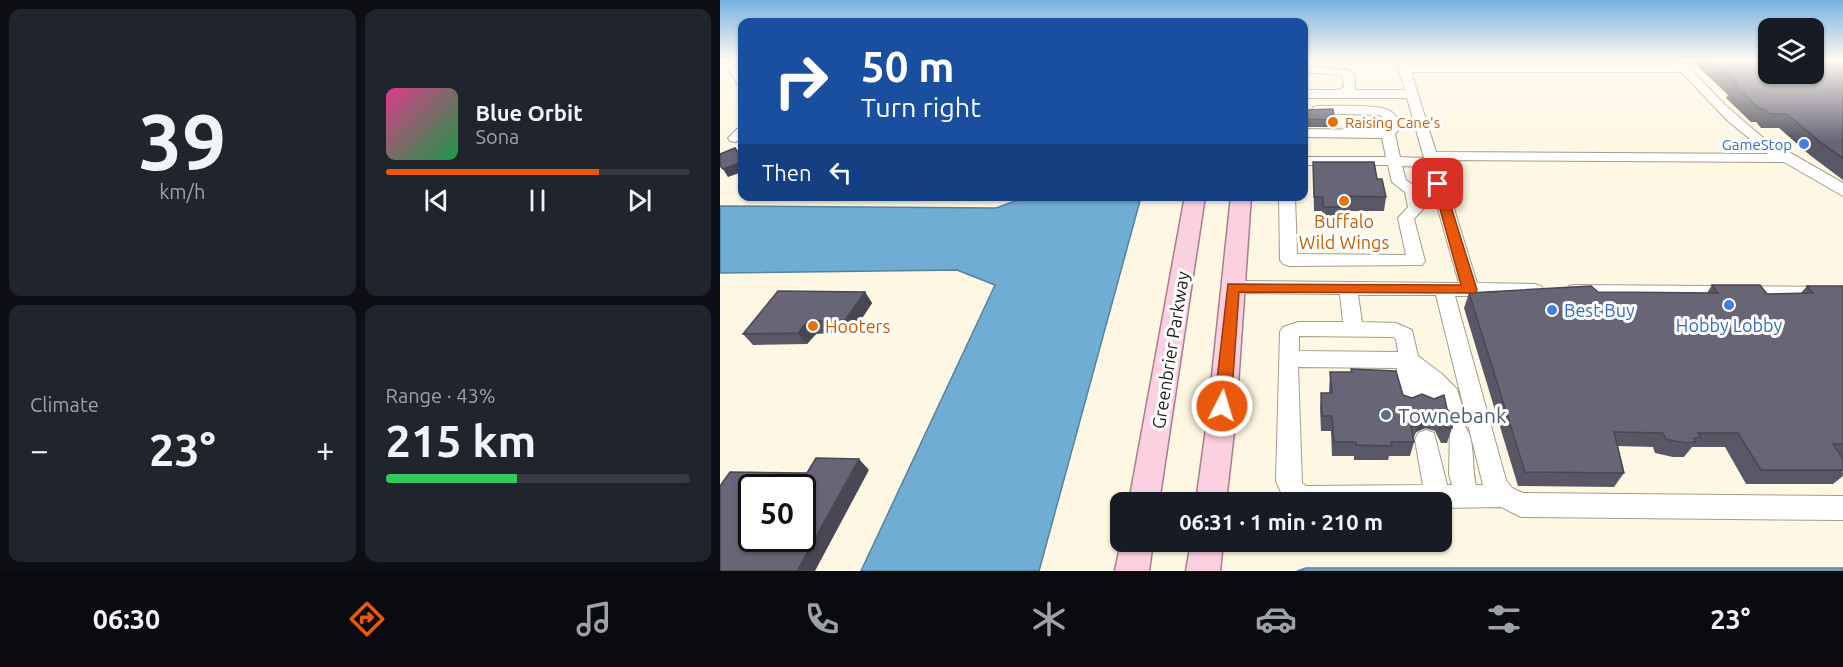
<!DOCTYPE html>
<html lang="en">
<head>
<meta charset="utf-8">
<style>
	:root { --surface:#171b24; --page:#20242c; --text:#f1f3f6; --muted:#9ea1a6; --line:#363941; --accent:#ea580c }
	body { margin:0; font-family:Ubuntu,sans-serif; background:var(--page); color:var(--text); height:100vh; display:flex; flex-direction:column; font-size:22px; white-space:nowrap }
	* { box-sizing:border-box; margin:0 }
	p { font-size:20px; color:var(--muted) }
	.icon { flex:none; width:33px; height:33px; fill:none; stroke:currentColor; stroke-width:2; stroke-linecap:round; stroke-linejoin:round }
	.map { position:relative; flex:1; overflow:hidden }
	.side { display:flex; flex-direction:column; gap:9px; padding:9px; background:#0d0f14; width:720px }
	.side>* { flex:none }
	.top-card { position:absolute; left:18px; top:18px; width:570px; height:183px; border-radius:12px; box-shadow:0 2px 4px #0004; background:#1a4fa0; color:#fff; overflow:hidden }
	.fabs { position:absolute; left:1038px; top:18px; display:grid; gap:12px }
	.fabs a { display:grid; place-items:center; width:66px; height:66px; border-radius:12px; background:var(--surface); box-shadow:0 2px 4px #0004; font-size:30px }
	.speed { position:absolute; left:18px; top:474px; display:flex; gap:12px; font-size:30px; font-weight:700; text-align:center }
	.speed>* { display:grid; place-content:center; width:78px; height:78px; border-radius:50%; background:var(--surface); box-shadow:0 2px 4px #0004; line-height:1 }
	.speed .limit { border:3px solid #111; border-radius:9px; background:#fff; color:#111 }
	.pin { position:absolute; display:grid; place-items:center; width:51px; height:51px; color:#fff; margin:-26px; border-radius:12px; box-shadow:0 3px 9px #0006 }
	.me { position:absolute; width:66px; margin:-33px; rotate:5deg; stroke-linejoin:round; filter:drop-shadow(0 0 4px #0008) }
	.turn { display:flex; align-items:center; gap:21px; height:126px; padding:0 24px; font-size:27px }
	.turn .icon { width:78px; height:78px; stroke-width:2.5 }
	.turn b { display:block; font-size:42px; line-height:51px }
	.then { display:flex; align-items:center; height:57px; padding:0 24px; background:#0003; gap:12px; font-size:22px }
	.big { font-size:45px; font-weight:700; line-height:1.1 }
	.side .tile { flex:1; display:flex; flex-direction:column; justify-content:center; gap:9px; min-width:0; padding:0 21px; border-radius:12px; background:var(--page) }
	.side .dial { align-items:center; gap:0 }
	.dial b { font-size:78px; line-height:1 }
	.song { display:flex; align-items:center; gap:18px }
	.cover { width:72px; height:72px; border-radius:9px; background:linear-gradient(135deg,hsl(330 70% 55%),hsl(140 70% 35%)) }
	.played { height:6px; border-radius:3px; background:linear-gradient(90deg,var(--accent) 70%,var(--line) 70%) }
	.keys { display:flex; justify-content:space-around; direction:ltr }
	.heat { display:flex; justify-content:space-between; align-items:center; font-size:33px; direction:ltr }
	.charge { height:9px; border-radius:4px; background:linear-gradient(90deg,#34c759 43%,var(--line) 0) }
	.side .tiles { flex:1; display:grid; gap:9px; grid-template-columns:repeat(2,1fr) }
	.trip { position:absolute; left:390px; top:492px; width:342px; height:60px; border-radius:12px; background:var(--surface); box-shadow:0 2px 4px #0004; font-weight:700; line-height:60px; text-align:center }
	.tabs { display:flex; height:96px; justify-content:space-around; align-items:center; background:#090b0e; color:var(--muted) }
	.tabs .icon { width:42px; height:42px }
	.tabs .current { color:var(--accent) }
	.tabs b { font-size:27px; color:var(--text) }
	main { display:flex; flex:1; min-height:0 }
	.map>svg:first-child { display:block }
</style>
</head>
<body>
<main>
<section class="side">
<div class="tiles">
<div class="tile dial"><b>39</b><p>km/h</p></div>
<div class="tile">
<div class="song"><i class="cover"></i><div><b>Blue Orbit</b><p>Sona</p></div></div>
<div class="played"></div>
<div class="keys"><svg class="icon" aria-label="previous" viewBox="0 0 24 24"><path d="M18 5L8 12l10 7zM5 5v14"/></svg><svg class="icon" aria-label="pause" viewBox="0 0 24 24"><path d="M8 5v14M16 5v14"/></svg><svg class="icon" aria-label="next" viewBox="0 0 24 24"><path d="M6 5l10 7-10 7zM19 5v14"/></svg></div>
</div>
<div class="tile"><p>Climate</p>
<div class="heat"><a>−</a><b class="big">23°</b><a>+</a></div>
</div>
<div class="tile"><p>Range · 43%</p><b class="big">215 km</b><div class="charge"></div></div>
</div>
</section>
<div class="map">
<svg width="1123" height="571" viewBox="0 0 1123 571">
	<rect width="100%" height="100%" fill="#fef7e3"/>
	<g fill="#70add5" stroke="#57829b" stroke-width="1.5">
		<polygon points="306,197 421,197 319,571 141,571 275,285 237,270 0,273 0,206 276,208"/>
		<polygon points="586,568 1123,568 1123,571 577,571"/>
	</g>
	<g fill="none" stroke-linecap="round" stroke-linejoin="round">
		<polyline stroke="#dcd6c4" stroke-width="23" stroke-dasharray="23 11" stroke-linecap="butt" points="709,407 717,440"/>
		<g stroke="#a39d8a" stroke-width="2">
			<g id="minor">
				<polygon points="4,61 16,61 22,72 22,84 18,84"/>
				<path d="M676,61H688L689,66H955L951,61H963L1004,104L1041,136L1123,183V196L1064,162L719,160L757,283L815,284L821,286L824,290L821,294L815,296H735L786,480L792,488L803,493L1123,496V520L801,517L781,507L722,508V502H571L564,499L556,481L560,332L563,327L578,322H623L620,294L513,293L507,291L504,287L507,283L513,281L739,283L706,167L682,166L686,180L700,190L704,208L694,219L705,261L702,265L569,266L563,264L560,260L559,196H575L577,254L686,255L678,218L688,207L685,192L672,182L668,165H584V157H666L662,138L584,137V129L664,130L667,127L664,119L660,115L593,113L592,110L593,107L598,106C613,106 660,104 670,111C676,114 679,121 681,127L675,134L680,157L704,158L687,98H584V90H618L624,87L622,75L584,72V66L629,70L635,76V90H685ZM691,72H961L1008,121L1048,154L716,152ZM638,295H716L763,485H756C751,468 756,440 745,427L747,423L737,389L722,374L698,356L692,330L676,323L642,322ZM579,336L673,337L676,339L678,352L579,351ZM578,367L677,368L675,384L680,408L688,411L696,408L698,403L701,409L709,412L717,409L720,403L718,398L719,399L725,423L730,430L729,474L732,485H727L714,433L706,430L698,433L695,440L703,485L586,486L582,483Z"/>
				<polygon points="22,128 22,139 15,142 10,141 8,138 17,129"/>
				<polygon points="855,285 1123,287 1123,299 855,297 849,296 846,291 849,286"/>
			</g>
		</g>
		<g stroke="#ac7c8c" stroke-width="3">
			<g id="major">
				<polygon points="465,196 485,196 439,502 409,502"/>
				<polygon points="511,196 531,196 516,414 506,502 476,502 488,414"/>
				<polygon points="401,542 433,542 429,571 395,571"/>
				<polygon points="471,542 503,542 500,571 466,571"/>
			</g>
		</g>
		<use href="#minor" fill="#fff" fill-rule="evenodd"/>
		<use href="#major" fill="#fbd0e1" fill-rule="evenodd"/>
	</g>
	<g fill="#595765">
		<polygon points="972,61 1123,61 1123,180 1091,156 1059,128 1041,128 1036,122 1031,122 1006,98 1008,95"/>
		<polygon points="584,110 614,120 613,127 584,127"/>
		<polygon points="593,162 657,179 666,197 664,211 625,211 624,222 602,222 602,211 594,211"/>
		<polygon points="992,285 1047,294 1081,293 1087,286 1123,286 1123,458 1122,458 1123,476 1113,484 1026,484 1005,447 972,447 964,457 953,457 935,453 933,447 898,446 904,473 894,487 798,486 744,308 749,293 878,292 987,293"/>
		<polygon points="145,292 152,303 133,332 96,334 87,344 33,345 23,334"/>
		<polygon points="610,372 692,398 702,394 732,428 727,443 721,443 715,431 705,428 696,432 693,439 694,442 690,456 669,456 668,460 634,460 634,456 612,456 611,431 601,431 600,408 601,393 609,393"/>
	</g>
	<g fill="#494753">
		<polygon points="22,162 22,172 8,177 3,169"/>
		<polygon points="145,292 152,303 133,332 125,320"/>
		<polygon points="87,322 96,334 87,344 78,333"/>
		<polygon points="709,413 705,428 696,432 693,440 700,418"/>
		<polygon points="139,459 149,470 95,571 77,571"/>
	</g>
	<g fill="#686576" stroke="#494753" stroke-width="1.5" fill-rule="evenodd">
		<polygon points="992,61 1048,61 1048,74 1094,74 1094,61 1123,61 1123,158 1100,142 1067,114 1050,114 1044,109 1039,108 1013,84 1018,84"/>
		<polygon points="613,109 614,120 584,119 584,120 584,110"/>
		<polygon points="15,148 22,158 22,162 3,169 0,166 0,154"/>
		<polygon points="593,162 654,162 657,179 662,179 666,197 624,196 625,207 603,207 603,197 594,197"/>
		<polygon points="992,285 1040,285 1047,294 1093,293 1087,286 1123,286 1123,444 1113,444 1123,459 1123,470 1041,470 1018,433 978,433 981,437 974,438 976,442 965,443 946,439 943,433 894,432 904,473 805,472 749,293 871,286 878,292 998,293"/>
		<polygon points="58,291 145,292 125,320 87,322 78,333 23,334"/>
		<polygon points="631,369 676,371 683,395 692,398 702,394 714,399 724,395 727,409 733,416 732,428 726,428 719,416 709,413 700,418 697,426 691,426 694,442 671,442 672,446 636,445 636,442 614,442 612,416 602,416 601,393 612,393 610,372 632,372"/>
		<path d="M96,458L139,459L77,571H0V486L10,472L87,473ZM32,488H82V538H32Z"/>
	</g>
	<linearGradient id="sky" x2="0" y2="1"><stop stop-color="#78b1e0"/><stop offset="0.43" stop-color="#fffbf2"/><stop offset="1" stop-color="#fffbf2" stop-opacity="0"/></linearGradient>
	<rect width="1123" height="141" fill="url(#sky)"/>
	<polygon fill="#ea580c" stroke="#983908" stroke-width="1.5" points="718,180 724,184 757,290 755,293 519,292 511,406 508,411 502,413 497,411 494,406 508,284 741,285 713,184"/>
	<g fill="#e8710a" stroke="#fff" stroke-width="2">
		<circle cx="613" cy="122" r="6"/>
		<circle cx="624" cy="201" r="6"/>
		<circle cx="93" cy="326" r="6"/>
	</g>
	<g fill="#3f7fe0" stroke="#fff" stroke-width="2">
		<circle cx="1084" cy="144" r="6"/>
		<circle cx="1009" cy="305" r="6"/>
		<circle cx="832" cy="310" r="6"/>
	</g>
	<circle fill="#5c6f8a" stroke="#fff" stroke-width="2" cx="666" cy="415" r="6"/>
	<g text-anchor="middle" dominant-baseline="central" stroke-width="6" stroke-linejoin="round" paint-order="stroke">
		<g font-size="15" fill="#c56008" stroke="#fff" text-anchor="start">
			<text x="625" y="122">Raising Cane's</text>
		</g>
		<g font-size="15" fill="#366cbe" stroke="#fff" text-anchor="end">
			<text x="1072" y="144">GameStop</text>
		</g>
		<g font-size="18" fill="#c56008" stroke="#fff">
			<text x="624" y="221">Buffalo<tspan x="624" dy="21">Wild Wings</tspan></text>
			<text x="105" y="326" text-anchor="start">Hooters</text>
		</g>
		<g font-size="18" fill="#366cbe" stroke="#fff" text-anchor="start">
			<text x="844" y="310">Best Buy</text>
			<text x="1009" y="325" text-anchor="middle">Hobby Lobby</text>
		</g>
		<g font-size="18" fill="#1e1c14" stroke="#fff">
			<text transform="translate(450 350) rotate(-81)">Greenbrier Parkway</text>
		</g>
		<g font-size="21" fill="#4e5e75" stroke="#fff" text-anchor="start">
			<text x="678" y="415">Townebank</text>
		</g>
	</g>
</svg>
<div class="fabs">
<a><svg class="icon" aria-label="layers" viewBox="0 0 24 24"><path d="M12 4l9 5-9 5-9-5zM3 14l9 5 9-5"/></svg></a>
</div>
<div class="speed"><div class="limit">50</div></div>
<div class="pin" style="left:718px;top:184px;background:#d93025"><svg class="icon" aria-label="arrive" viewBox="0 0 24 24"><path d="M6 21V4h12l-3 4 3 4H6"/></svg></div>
<svg class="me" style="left:502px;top:406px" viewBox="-20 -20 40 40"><circle r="17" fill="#ea580c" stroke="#fff" stroke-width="3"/><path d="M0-11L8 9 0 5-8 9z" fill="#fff"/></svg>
<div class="trip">06:31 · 1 min · 210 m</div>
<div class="top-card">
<div class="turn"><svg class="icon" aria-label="right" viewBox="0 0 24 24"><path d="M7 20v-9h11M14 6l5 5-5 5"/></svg><div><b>50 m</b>Turn right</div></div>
<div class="then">Then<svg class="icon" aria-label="left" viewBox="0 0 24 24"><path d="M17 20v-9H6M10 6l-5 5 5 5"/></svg></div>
</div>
</div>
</main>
<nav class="tabs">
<b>06:30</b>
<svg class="icon current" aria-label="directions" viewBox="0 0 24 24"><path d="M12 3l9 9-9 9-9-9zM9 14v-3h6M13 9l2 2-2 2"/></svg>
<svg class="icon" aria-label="music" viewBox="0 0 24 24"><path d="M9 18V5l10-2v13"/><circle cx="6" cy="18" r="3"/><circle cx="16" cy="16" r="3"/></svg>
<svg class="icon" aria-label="phone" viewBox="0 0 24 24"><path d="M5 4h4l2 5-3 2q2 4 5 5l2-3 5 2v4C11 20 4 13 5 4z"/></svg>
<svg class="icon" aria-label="climate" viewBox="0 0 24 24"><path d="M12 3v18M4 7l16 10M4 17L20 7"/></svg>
<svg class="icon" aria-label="car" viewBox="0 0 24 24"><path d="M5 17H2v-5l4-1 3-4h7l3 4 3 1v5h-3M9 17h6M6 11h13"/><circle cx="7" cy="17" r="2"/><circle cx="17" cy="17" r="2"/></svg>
<svg class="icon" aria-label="filters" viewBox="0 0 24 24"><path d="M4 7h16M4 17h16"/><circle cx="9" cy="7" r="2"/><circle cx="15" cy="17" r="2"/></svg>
<b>23°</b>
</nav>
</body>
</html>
